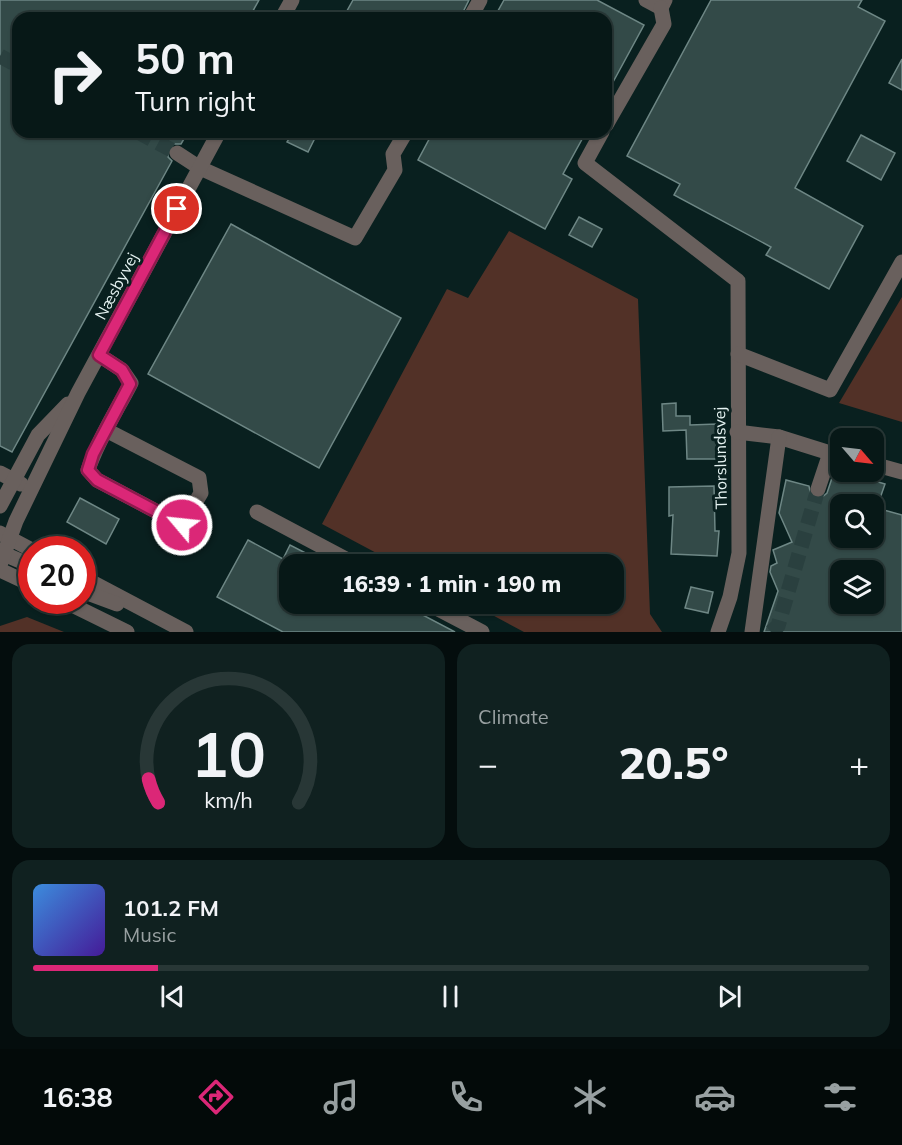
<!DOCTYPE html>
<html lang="en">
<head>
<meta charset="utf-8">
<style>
	:root { --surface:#071817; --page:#102120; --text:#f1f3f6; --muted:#98a0a1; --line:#283736; --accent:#db2777 }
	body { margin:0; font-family:Mulish,sans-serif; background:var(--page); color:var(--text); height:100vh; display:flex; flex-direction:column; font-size:22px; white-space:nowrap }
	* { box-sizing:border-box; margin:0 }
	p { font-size:20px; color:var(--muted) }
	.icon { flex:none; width:33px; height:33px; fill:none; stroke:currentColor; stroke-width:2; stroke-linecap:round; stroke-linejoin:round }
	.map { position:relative; height:632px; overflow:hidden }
	.panel { display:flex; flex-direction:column; gap:12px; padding:12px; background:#040d0d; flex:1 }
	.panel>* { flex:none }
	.top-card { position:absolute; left:12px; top:12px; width:600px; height:126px; border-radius:18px; box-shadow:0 2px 4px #0004,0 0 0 2px var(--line); background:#071817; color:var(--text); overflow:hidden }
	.needle { width:39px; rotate:118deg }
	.buttons { position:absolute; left:830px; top:428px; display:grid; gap:12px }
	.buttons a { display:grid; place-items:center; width:54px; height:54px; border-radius:12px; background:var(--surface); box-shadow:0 2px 4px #0004,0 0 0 2px var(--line); font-size:30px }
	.speed { position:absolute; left:18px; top:536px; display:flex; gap:12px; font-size:30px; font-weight:700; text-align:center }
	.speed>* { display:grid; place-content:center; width:78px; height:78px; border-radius:50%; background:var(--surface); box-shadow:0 2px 4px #0004,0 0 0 2px var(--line); line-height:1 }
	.speed .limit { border:9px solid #d22; background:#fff; color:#111 }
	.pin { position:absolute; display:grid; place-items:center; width:51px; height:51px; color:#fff; margin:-26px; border:3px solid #fff; border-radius:50%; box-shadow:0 2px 6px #0007 }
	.me { position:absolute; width:66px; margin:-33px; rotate:298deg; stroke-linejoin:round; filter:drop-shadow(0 0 4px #0008) }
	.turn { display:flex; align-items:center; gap:21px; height:126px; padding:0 24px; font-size:27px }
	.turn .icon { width:78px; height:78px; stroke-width:2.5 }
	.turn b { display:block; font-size:42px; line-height:51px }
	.big { font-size:45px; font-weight:800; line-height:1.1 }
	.panel .card { flex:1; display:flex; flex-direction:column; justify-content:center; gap:9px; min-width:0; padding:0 21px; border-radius:18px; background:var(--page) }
	.panel .dial { align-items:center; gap:0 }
	.dial svg { height:156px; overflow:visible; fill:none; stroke:var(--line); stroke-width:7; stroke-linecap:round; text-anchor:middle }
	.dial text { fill:var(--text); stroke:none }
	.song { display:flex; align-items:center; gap:18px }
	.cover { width:72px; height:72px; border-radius:9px; background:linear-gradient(135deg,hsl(210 70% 55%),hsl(260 70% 35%)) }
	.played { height:6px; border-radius:3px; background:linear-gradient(90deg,var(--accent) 15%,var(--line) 15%) }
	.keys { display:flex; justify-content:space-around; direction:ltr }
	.heat { display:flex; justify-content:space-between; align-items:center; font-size:33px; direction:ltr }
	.panel .tiles { flex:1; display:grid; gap:12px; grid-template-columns:1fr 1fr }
	.card:last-child { grid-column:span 2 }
	.trip { position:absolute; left:279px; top:554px; width:345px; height:60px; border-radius:18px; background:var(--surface); box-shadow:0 2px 4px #0004,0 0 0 2px var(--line); font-weight:800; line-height:60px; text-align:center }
	.menu { display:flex; height:96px; justify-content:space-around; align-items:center; background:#030a09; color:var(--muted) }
	.menu .icon { width:42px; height:42px }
	.menu .on { color:var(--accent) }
	.menu b { font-size:27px; color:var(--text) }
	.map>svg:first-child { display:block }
</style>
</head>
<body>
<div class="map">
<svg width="902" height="632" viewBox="0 0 902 632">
	<rect width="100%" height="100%" fill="#09201f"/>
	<g fill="#523127">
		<polygon points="509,231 638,299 650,614 662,632 524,632 470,603 614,603 614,564 397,564 322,524 447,289 468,298"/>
		<polygon points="902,297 902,422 839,403"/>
		<polygon points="27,617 64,632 0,632 0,626"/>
	</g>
	<g fill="#334a48" stroke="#6e8785" stroke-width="1.5" fill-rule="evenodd">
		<polygon points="0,0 259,0 249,18 18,18 18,132 188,132 181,144 173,144 169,148 168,157 172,161 12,452 0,446"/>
		<polygon points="353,0 469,0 460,18 343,18"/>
		<polygon points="504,0 597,0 644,25 606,95 606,18 494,18"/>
		<polygon points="711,0 862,0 858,7 885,21 795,188 863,226 829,289 766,255 771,247 674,195 680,184 627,156"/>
		<polygon points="902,59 902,90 889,83"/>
		<polygon points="293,132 318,132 308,152 287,142"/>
		<polygon points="433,132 586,132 563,174 572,179 545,229 418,160"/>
		<polygon points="861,135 895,153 881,180 847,161"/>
		<polygon points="579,217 602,229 592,247 569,235"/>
		<polygon points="231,224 401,318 319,468 148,374"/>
		<polygon points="676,403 676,416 690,416 690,425 717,424 718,459 687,459 686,430 663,431 662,404"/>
		<path d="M835,469L885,484L878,504H840V537H873V507L902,515V632H764L778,591L770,572L771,566L777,563L773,550L792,542L779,513L786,480L809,486L811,496L821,498L827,493ZM840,570H873V603H840Z"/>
		<polygon points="714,486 715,531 719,531 717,556 671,554 673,515 669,516 669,487"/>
		<polygon points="80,498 119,519 106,544 67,522"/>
		<polygon points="248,540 283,559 290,545 327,564 290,564 290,603 400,603 455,632 283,632 217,597"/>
		<polygon points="691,587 713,592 708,613 685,608"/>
	</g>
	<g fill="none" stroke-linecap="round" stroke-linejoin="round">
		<g stroke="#2a403f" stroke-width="15" stroke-dasharray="15 8" stroke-linecap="butt">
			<polyline points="0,56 18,66"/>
			<polyline points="138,132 177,153"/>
			<polyline points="771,632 778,626 818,489"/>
		</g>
		<g stroke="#69605d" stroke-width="15">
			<polyline points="646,0 661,8 665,0"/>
			<polyline points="282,18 292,0"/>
			<polyline points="470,18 480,0"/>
			<polyline points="606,125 664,24 661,8"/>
			<polyline points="602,132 585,163 738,281 739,553 730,597 718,632"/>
			<polyline points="177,153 200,168 355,238 395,170 393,154 406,132"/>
			<polyline points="738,354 830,390 902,262"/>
			<path d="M99,355L122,370L131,383C116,412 98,440 88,470L97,480L182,525L201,493L199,478L106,430"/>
			<polyline points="737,432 779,437 830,453 818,489"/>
			<polyline points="873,464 902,472"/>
			<polyline points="0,473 21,484"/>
			<polyline points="0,506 38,435 68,404"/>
			<polyline points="257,512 355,564"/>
			<polyline points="0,533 32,550"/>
			<polyline points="0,555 4,554 32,566"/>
			<polyline points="0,565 16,521 78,393 219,132"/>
			<polyline points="0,570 32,585"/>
			<polyline points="82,577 186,632"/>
			<polyline points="82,591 117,604"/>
			<polyline points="62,600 127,632"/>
			<polyline points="427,603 482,632"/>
			<polyline points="752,632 779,437"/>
		</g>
	</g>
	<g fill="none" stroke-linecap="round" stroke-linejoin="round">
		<g stroke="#8e194d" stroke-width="15">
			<polyline id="route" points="177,209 99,355 122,370 130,384 93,454 88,470 97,480 182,525"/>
		</g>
		<use href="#route" stroke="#db2777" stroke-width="10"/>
	</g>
	<g text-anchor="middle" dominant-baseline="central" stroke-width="6" stroke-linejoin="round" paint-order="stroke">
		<g font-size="16" fill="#e6f3f2" stroke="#09201f">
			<text transform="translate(116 286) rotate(-62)">Næsbyvej</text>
			<text transform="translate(720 458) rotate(-91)">Thorslundsvej</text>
		</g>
	</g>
</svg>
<div class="buttons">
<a><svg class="needle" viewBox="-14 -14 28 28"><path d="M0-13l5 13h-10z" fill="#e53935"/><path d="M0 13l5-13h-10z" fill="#98a0a1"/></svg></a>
<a><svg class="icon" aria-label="search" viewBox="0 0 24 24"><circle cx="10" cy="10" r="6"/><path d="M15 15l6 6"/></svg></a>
<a><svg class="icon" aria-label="layers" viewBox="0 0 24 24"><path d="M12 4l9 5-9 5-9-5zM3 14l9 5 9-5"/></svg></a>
</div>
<div class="speed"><div class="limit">20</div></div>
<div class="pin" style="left:177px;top:209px;background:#d93025"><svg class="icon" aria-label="arrive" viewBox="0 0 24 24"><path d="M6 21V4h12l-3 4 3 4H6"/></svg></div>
<svg class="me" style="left:182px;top:525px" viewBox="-20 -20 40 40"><circle r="17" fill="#db2777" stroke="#fff" stroke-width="3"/><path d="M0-11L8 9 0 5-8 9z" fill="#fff"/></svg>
<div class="trip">16:39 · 1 min · 190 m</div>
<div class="top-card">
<div class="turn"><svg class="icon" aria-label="right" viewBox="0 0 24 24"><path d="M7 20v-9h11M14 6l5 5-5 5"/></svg><div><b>50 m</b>Turn right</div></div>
</div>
</div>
<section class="panel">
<div class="tiles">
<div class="card dial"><svg viewBox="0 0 100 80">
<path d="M14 69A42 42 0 1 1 86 69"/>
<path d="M14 69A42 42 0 0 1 9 57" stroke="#db2777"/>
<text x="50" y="56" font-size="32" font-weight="700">10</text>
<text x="50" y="72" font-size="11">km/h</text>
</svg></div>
<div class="card"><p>Climate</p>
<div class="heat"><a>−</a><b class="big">20.5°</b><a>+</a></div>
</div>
<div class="card">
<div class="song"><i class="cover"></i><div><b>101.2 FM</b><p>Music</p></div></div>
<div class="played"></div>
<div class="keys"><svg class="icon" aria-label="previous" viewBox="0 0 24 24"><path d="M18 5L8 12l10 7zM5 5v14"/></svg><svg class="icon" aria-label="pause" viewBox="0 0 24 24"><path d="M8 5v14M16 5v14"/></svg><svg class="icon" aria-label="next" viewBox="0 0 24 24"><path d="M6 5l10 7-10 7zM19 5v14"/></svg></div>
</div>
</div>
</section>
<nav class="menu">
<b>16:38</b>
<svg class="icon on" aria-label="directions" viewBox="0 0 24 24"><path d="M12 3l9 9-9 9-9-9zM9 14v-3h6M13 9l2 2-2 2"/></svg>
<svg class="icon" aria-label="music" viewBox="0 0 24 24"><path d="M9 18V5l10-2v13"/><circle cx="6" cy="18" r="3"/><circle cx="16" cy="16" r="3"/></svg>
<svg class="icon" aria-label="phone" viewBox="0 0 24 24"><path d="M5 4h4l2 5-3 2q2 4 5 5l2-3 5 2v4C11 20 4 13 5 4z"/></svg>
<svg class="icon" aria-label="climate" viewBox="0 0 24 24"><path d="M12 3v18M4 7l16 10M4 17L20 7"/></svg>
<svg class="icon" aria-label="car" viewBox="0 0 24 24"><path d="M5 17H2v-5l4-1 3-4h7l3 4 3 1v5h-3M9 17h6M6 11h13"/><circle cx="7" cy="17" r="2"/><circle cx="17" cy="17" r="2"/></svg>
<svg class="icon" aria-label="filters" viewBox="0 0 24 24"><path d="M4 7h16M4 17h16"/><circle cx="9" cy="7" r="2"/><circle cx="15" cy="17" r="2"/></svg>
</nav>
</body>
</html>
